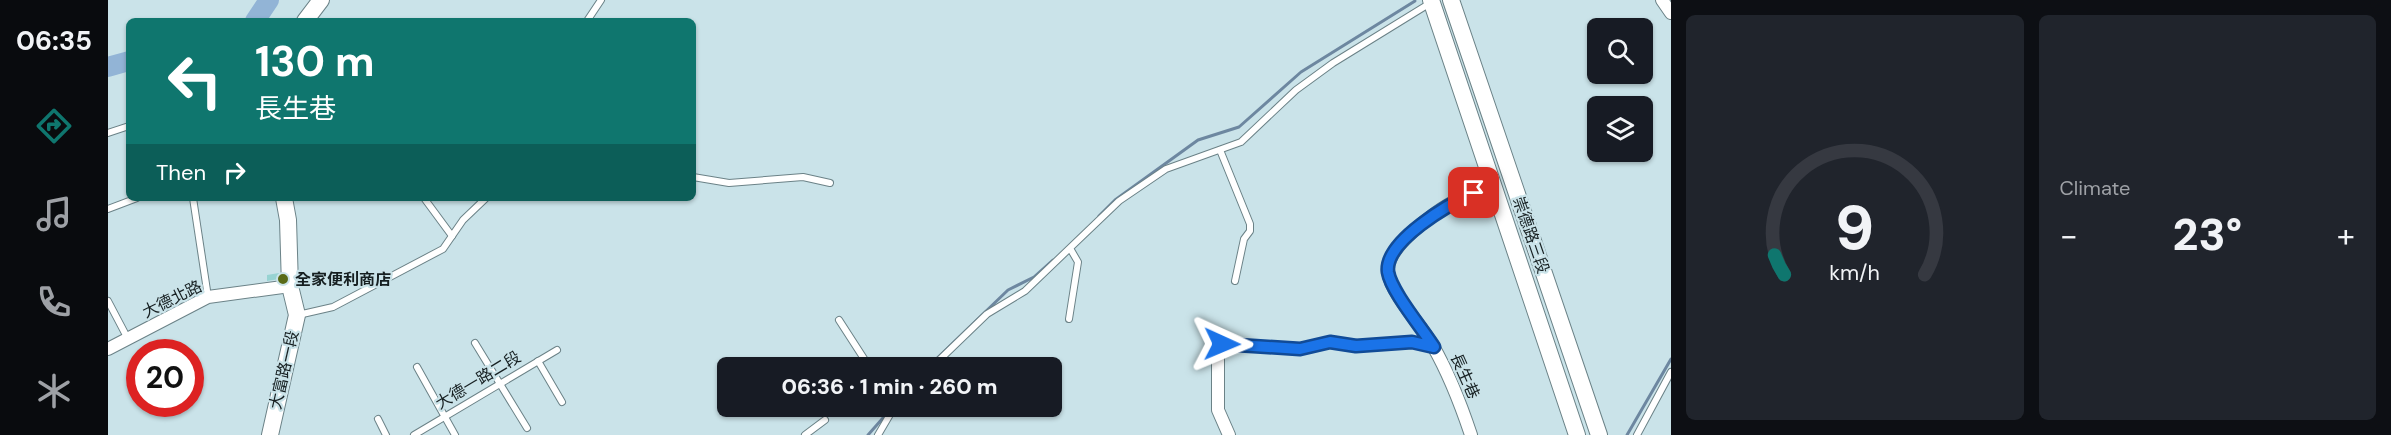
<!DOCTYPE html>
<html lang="en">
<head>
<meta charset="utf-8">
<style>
	:root { --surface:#171b24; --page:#20242c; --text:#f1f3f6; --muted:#9ea1a6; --line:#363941; --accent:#0f766e }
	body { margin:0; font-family:"DM Sans","Noto Sans TC",sans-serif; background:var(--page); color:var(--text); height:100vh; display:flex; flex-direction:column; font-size:22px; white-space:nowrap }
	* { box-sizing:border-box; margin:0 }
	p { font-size:20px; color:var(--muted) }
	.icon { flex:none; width:33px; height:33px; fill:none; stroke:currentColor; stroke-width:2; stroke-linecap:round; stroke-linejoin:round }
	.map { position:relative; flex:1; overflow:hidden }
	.drawer { display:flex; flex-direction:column; gap:15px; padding:15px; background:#0d0f14; width:720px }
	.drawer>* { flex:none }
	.top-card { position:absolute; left:18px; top:18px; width:570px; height:183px; border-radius:9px; box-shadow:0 2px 4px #0004; background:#0f766e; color:#fff; overflow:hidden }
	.fabs { position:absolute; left:1479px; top:18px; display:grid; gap:12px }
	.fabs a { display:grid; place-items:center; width:66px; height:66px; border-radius:9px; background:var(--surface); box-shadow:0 2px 4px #0004; font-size:30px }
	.speed { position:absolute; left:18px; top:339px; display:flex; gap:12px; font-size:30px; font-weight:700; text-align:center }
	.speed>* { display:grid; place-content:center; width:78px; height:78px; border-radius:50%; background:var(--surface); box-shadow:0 2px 4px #0004; line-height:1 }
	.speed .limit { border:9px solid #d22; background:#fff; color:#111 }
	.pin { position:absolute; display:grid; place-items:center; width:51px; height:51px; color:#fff; margin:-26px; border-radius:12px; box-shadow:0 3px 9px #0006 }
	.me { position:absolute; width:66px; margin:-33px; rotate:91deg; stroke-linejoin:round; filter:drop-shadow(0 0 4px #0008) }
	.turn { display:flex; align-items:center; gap:21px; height:126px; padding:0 30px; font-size:27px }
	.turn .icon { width:78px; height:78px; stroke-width:2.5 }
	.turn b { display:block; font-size:42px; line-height:51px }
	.then { display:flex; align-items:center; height:57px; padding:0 30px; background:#0003; gap:12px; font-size:22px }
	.big { font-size:45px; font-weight:800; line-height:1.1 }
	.drawer .tile { flex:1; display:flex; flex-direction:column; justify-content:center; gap:9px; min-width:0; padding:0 21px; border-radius:9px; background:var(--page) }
	.drawer .dial { align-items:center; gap:0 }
	.dial svg { height:156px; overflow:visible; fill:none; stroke:var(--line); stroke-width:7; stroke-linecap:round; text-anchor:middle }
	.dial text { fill:var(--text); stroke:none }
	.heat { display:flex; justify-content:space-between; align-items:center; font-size:33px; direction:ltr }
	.drawer .tiles { flex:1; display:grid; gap:15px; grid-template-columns:repeat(2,1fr) }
	.trip { position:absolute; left:609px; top:357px; width:345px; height:60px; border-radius:9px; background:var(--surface); box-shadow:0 2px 4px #0004; font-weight:800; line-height:60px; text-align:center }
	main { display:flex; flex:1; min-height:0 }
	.dock { display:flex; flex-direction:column; width:108px; justify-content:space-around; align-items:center; background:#090b0e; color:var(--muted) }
	.dock .icon { width:42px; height:42px }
	.dock .on { color:var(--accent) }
	.dock b { font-size:27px; color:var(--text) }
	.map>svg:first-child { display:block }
</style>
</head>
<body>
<main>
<nav class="dock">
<b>06:35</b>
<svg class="icon on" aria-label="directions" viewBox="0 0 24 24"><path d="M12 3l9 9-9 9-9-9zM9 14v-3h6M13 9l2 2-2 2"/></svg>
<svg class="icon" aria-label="music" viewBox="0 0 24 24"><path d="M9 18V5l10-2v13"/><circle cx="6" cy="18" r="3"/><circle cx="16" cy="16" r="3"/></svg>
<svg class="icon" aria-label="phone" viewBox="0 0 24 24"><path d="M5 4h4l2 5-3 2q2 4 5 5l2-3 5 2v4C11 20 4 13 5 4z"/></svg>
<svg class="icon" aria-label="climate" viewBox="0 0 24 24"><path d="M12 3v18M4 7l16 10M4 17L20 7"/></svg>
</nav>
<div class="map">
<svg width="1563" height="435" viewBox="0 0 1563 435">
	<rect width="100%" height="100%" fill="#cae3e9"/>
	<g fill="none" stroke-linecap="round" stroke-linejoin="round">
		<g stroke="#6d87a0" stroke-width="3">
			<polyline points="991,216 1007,200 1090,140 1131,127 1193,72 1307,1"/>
			<polyline points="819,368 900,290 926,277 945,260"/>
			<polyline points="760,435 782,410"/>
			<polyline points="1519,435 1563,359"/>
		</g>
		<g stroke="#92b4d6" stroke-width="20">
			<polyline points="147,21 161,0"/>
			<polyline points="0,67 21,61"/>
		</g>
	</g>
	<polygon fill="#97d3d2" points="171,273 171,279 159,281 159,275"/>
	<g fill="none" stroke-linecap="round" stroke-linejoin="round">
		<g stroke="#6b8287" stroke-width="8">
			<g id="lane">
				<polyline points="479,21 493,0"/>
				<polyline points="0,133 21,126"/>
				<polyline points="1112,150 1142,224 1142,231 1136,239 1127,281"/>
				<polyline points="585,177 621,183 695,177 722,183"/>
				<polyline points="85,198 100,297"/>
				<polyline points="316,198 344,236"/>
				<polyline points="0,209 29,198"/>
				<polyline points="0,301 20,339"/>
				<polyline points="190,315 225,307 335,249 355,220 378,198"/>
				<polyline points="961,319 970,262 963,250"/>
				<polyline points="731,320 762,368"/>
				<polyline points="367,343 419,428"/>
				<polyline points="1114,344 1192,349 1223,342 1248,346 1304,342 1324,347"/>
				<polyline points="430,361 454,402"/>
				<polyline points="309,367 347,435"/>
				<polyline points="823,368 879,314 917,291 1011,201 1058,169 1133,142 1188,90 1225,63 1324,2"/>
				<polyline points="270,419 278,435"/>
				<polyline points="306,435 449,350"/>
				<polyline points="697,435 717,420"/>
				<polyline points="770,435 787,406"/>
				<polyline points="1529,435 1563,372"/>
			</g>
		</g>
		<g stroke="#6b8287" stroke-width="14">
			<g id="street">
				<polyline points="1554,0 1563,13"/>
				<polyline points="1110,347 1110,410 1121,435"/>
				<polyline points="0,349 100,297 182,286"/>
				<path d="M1363,435C1353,405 1341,374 1325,346C1313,324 1284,296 1280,272C1277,248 1328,210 1348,201C1360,195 1373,191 1386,186"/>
			</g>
		</g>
		<g stroke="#6b8287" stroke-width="18">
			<g id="secondary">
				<polyline points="1323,0 1469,435"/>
				<polyline points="1343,0 1491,435"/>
				<polyline points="197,21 213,0"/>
				<polyline points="162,435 189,315 182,286 180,220 176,198"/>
			</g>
		</g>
		<use href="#lane" stroke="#fff" stroke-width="6"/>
		<use href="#street" stroke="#fff" stroke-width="12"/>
		<use href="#secondary" stroke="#fff" stroke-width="16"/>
	</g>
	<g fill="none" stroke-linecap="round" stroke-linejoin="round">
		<g stroke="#114b97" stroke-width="15">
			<path id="route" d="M1114,344L1192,349L1222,342L1248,346L1304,342L1326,347C1314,328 1283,291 1280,272C1276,241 1343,203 1366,193"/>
		</g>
		<use href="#route" stroke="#1a73e8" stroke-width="10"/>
	</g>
	<circle fill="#596b18" stroke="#cae3e9" stroke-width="2" cx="175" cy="279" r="6"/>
	<g text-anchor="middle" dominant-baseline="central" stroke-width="4.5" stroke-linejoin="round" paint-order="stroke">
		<g font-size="16" fill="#161f21" stroke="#cae3e9">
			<text transform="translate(1423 235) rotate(71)">崇德路三段</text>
			<text transform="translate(64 299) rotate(-26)">大德北路</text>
			<text transform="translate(176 370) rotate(-77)">大富路一段</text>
			<text transform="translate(1357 376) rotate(66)">長生巷</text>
			<text transform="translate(370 380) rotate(-31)">大德一路二段</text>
		</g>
		<g font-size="16" font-weight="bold" fill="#161f21" stroke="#cae3e9" text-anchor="start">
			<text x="187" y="279">全家便利商店</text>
		</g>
	</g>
</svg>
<div class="fabs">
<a><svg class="icon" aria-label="search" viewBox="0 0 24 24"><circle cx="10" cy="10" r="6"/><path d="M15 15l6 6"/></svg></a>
<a><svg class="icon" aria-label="layers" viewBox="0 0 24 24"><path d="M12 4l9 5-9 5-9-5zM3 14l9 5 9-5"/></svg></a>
</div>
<div class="speed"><div class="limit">20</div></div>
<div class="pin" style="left:1366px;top:193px;background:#d93025"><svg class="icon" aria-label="arrive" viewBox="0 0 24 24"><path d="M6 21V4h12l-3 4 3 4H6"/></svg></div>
<svg class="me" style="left:1114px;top:344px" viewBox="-20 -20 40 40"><path d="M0-17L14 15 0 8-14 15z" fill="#1a73e8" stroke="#fff" stroke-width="4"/></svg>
<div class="trip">06:36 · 1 min · 260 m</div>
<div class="top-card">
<div class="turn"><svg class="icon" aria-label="left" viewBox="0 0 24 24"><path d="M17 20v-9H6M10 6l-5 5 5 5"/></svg><div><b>130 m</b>長生巷</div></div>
<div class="then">Then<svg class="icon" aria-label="right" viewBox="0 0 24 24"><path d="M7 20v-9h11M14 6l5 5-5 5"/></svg></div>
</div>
</div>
<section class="drawer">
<div class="tiles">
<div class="tile dial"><svg viewBox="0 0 100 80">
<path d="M14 69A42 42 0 1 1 86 69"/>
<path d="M14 69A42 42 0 0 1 9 59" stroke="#0f766e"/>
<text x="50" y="56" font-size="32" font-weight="700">9</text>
<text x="50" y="72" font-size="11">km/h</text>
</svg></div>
<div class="tile"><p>Climate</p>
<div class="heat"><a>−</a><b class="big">23°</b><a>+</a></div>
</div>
</div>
</section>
</main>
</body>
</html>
